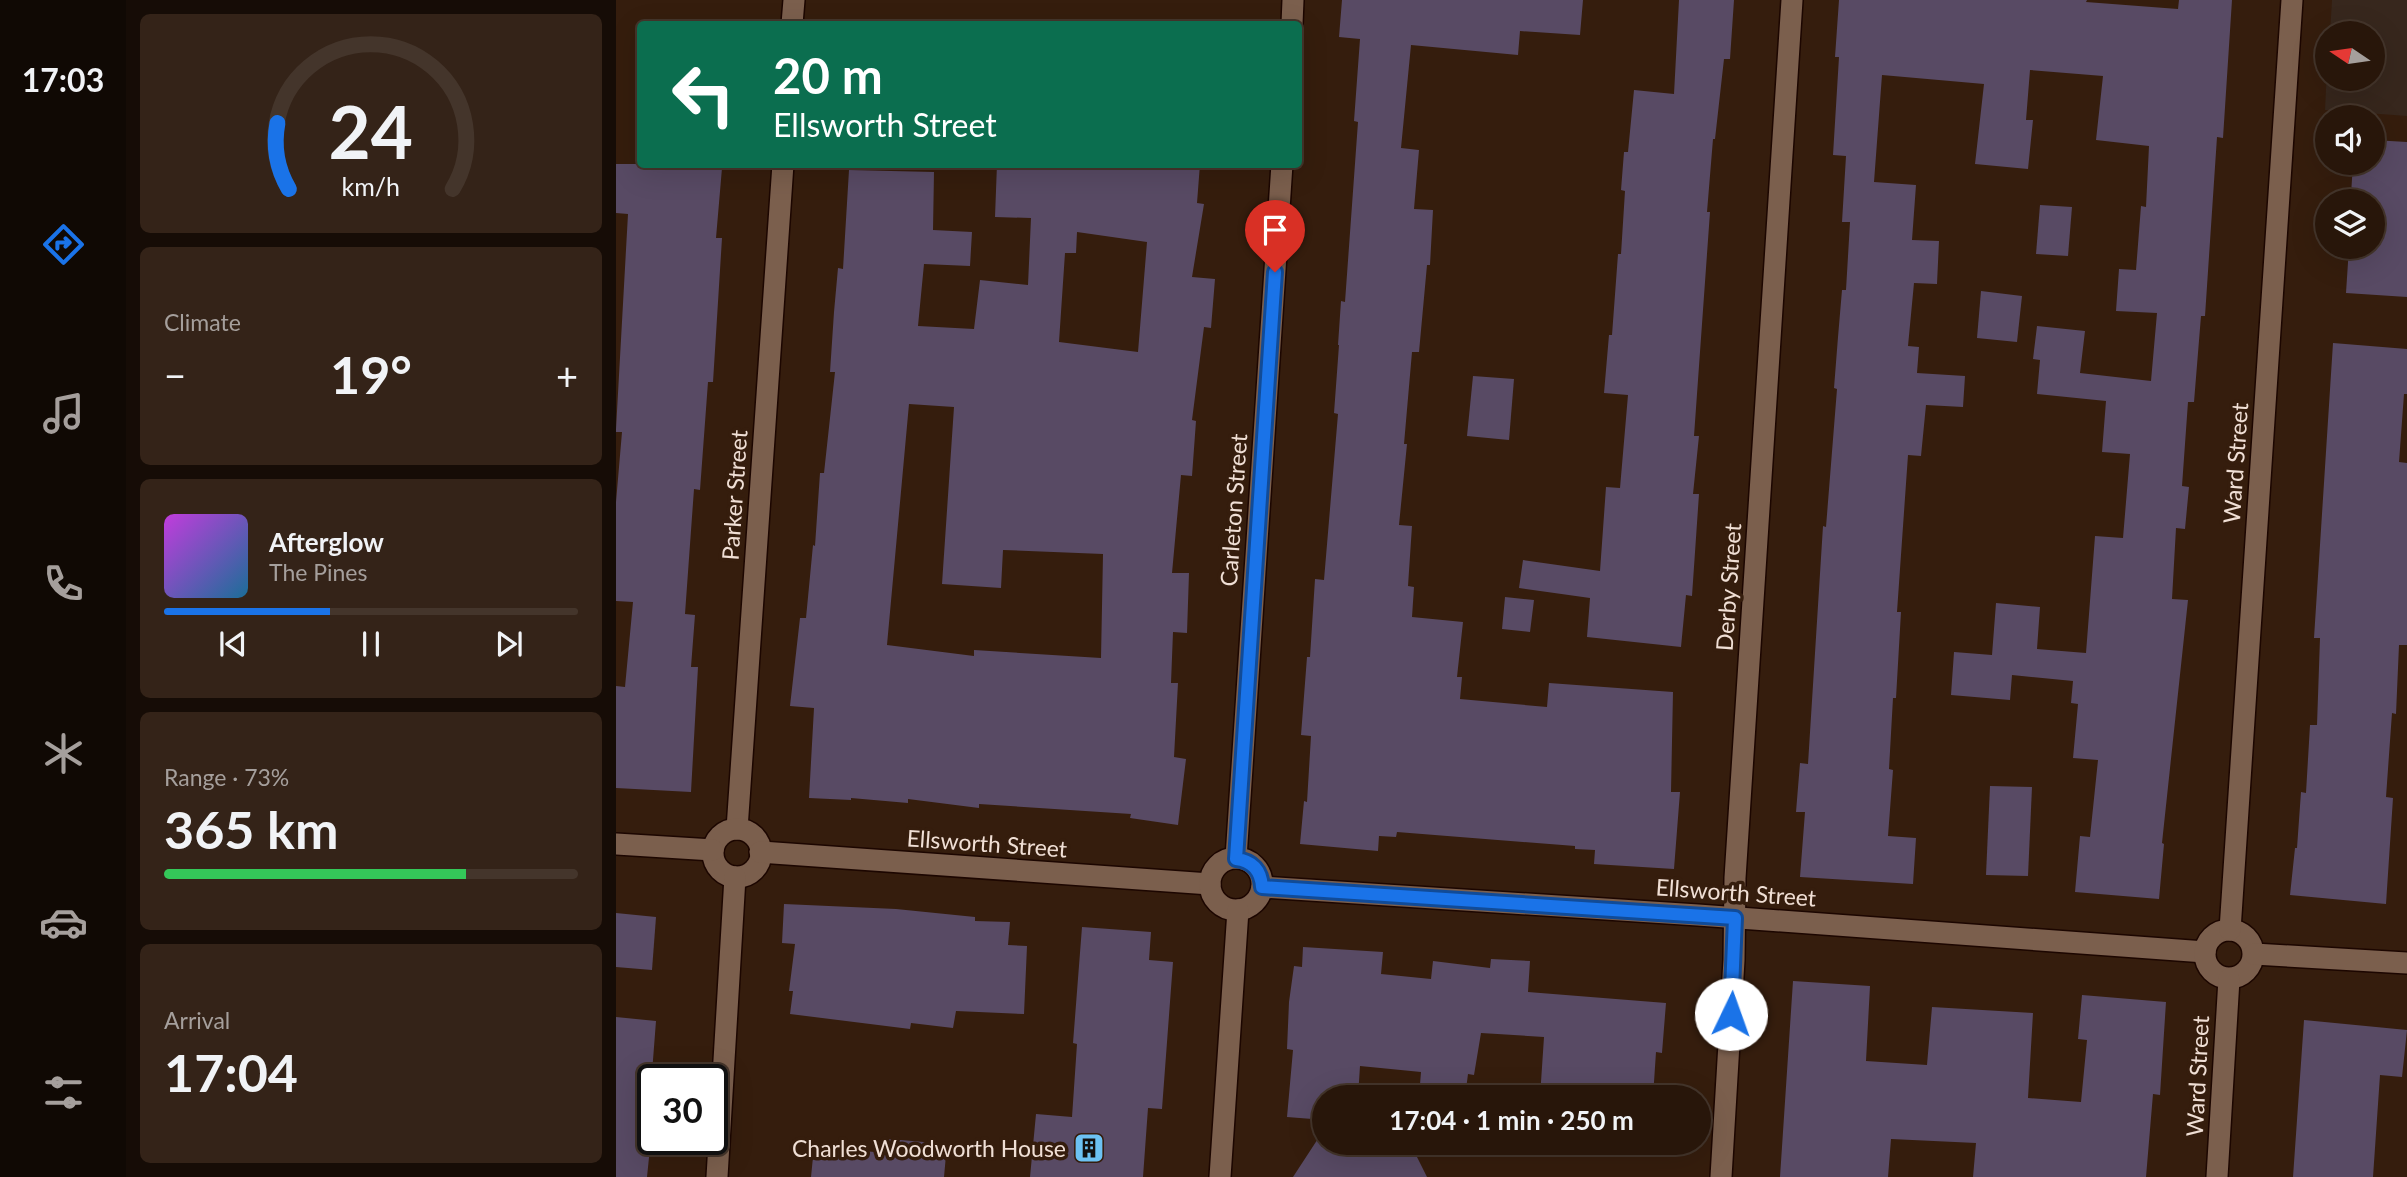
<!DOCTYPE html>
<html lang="en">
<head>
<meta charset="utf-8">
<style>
	:root { --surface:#28160a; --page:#342318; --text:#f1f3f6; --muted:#a59f9c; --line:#44352b; --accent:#1a73e8 }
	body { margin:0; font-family:Lato,sans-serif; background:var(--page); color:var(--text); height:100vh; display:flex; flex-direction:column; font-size:26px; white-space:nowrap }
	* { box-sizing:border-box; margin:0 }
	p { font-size:23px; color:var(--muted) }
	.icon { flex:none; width:38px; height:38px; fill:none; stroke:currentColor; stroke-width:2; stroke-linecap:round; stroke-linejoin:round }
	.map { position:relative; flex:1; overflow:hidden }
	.sheet { display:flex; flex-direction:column; gap:14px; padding:14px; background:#160c06; width:490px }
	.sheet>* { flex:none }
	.guide { position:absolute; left:21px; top:21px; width:665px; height:147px; border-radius:7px; box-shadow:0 7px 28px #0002,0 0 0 2px var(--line); background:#0b6e4f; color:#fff; overflow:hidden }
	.needle { width:46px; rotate:283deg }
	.fabs { position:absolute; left:1699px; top:21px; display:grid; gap:14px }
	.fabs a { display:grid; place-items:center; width:70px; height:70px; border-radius:50%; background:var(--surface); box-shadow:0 7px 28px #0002,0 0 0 2px var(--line); font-size:35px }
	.speed { position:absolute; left:21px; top:1064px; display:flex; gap:14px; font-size:35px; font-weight:700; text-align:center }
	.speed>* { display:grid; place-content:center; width:91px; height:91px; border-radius:50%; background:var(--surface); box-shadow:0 7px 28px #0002,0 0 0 2px var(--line); line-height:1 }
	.speed .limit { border:4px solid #111; border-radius:10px; background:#fff; color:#111 }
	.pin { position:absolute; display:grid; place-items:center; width:60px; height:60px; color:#fff; margin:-72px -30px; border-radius:50% 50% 50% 0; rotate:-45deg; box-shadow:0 0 7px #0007 }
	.pin .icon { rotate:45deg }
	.me { position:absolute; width:77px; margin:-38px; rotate:3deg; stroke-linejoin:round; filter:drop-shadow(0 0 5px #0008) }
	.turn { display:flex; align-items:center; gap:24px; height:147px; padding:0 21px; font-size:32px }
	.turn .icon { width:91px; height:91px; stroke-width:2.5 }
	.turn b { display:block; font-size:49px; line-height:60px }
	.big { font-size:52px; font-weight:700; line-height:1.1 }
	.sheet .widget { flex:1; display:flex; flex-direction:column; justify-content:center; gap:10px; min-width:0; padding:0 24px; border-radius:10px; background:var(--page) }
	.sheet .dial { align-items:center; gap:0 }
	.dial svg { height:182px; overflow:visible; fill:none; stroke:var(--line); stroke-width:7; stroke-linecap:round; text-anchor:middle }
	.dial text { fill:var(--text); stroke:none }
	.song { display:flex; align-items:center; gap:21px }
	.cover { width:84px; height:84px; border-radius:10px; background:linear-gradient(135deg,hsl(290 70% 55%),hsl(200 70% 35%)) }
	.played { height:7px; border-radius:4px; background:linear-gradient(90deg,var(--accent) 40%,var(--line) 40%) }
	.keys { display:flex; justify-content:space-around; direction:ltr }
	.heat { display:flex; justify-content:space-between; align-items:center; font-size:38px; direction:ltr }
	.charge { height:10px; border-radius:5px; background:linear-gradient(90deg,#34c759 73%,var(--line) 0) }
	.trip { position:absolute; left:696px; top:1085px; width:399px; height:70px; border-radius:35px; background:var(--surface); box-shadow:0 7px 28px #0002,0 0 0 2px var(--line); font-weight:700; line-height:70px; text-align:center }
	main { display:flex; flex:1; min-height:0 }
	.dock { display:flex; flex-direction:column; width:126px; justify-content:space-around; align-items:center; background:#100904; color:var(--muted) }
	.dock .icon { width:49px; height:49px }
	.dock .selected { color:var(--accent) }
	.dock b { font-size:32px; color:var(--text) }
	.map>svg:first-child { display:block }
</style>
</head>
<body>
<main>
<nav class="dock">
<b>17:03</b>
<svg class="icon selected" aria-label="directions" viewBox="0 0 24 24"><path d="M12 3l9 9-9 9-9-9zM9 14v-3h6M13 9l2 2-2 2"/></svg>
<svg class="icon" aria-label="music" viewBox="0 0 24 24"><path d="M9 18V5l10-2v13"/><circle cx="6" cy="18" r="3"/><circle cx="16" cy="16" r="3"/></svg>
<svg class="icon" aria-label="phone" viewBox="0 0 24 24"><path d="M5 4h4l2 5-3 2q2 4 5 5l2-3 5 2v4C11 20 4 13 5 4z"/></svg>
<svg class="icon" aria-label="climate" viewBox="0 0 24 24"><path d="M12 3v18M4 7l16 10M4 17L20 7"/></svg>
<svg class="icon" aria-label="car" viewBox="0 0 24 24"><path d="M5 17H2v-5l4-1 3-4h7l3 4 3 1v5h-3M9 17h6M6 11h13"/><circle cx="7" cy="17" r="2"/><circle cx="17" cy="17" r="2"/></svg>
<svg class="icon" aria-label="filters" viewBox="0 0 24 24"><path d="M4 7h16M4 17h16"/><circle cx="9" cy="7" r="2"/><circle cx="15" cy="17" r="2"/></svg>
</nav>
<section class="sheet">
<div class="widget dial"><svg viewBox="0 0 100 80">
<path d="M14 69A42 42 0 1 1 86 69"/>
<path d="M14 69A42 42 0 0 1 9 40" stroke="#1a73e8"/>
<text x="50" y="56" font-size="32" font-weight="700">24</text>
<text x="50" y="72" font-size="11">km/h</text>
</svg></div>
<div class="widget"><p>Climate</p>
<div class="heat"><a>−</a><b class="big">19°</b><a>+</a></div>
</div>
<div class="widget">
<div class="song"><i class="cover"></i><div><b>Afterglow</b><p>The Pines</p></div></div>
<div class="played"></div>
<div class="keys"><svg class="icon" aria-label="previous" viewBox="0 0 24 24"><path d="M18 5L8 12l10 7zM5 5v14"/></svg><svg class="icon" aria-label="pause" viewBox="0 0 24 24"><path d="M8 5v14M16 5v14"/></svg><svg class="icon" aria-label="next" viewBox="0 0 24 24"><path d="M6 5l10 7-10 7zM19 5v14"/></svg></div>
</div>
<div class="widget"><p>Range · 73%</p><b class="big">365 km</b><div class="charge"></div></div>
<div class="widget"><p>Arrival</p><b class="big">17:04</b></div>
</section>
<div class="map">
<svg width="1791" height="1177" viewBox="0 0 1791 1177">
	<rect width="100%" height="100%" fill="#351d0d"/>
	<polygon fill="#37271d" points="1716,0 1791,0 1791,116 1709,110 1711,68 1712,79 1757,79 1757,33 1714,33"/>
	<g fill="#584a64" fill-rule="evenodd">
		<polygon points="726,0 967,0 964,35 904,31 902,55 795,45 785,148 803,150 798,209 817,210 814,265 811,265 803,352 796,352 788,444 791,444 783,525 796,526 792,586 798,587 796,617 847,622 841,677 846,677 844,699 931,707 933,683 1057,692 1055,792 1064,792 1058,869 978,864 979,850 959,849 959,846 781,832 780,837 763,836 762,851 684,844 688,801 691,802 695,736 685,735 691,657 694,657 699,579 708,580 722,414 718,413 723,345 722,345 725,301 729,302 742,122 738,121 744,39 723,37"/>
		<polygon points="1063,0 1118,0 1114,59 1108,59 1099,139 1097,139 1091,212 1094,212 1078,436 1083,436 1077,494 1083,494 1076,596 1070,595 1065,647 971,637 974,598 903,588 907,560 984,571 990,487 1004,488 1012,395 988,393 993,335 996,335 1002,254 1005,254 1009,191 1005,190 1008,152 1012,152 1018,90 1058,94"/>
		<polygon points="1223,0 1471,0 1470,2 1562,9 1563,0 1616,0 1607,138 1601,137 1589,316 1585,316 1578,402 1572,402 1566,486 1573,487 1569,529 1560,528 1556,599 1572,600 1546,843 1548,844 1543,899 1459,892 1464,836 1474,837 1482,760 1457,758 1462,704 1455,703 1457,681 1396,675 1394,700 1335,695 1338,652 1376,655 1380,603 1424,607 1421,649 1470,653 1479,536 1507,538 1514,454 1486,452 1490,401 1421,394 1424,360 1417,359 1421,326 1469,331 1464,373 1535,381 1541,313 1500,311 1503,269 1520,270 1525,206 1530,207 1533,146 1480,140 1487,76 1414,70 1410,120 1417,120 1412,169 1359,164 1368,84 1266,75 1258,182 1300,185 1296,240 1323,241 1321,284 1298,283 1292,346 1303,347 1301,373 1349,376 1347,407 1310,405 1305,456 1292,455 1281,612 1285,612 1280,698 1277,698 1273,769 1277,770 1272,836 1300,838 1297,884 1184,877 1189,812 1180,812 1184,763 1192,764 1207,526 1210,527 1221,389 1218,388 1222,337 1226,290 1230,290 1234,222 1226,222 1230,156 1217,155 1223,57 1219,57"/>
		<polygon points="1757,140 1791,142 1791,297 1730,293 1733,247 1757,247 1757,197 1735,195 1737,163 1757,163"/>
		<polygon points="0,164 63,164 106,168 100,238 106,238 97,382 92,382 84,490 78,489 69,614 79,615 75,667 82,667 75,792 0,788 0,686 9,687 17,602 0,601 0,502 6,432 0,432 0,429 12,214 0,213"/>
		<path d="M381,164H584L581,203L588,204L576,277L599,279L595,328L588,327L576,420L580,421L576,476L565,475L556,573H573L571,633L557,632L555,683H562L558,757L570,759L562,825L514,818L515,814L363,804V808L292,799V803L235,798V800L193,798L198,708L174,706L184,618H190L197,545L199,546L204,473H208L219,372H214L218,312L222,268L227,269L233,170L318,172L317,230L356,232L354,266L308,264L302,326L358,329L364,280L412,285L415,218L379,217ZM461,232L531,242L522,352L443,342L449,253H460ZM293,404L338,407L326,584L385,588L387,550L487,554L485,658L358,650V656L271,645Z"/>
		<polygon points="1424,205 1456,207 1452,256 1420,254"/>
		<polygon points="1365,291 1406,296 1401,342 1361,338"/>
		<polygon points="1717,343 1791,349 1791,394 1788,394 1783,462 1791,463 1791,645 1783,645 1780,714 1776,713 1770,797 1777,798 1770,904 1674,895 1679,848 1681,848 1685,792 1690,793 1694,725 1701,725 1704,638 1698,638"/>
		<polygon points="857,376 898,379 893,440 851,436"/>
		<polygon points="889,597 918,600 914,632 886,629"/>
		<polygon points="1374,786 1416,787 1412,876 1370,875"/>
		<polygon points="168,904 280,909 359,917 359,921 394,922 392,945 411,946 408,1014 340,1011 337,1028 295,1023 294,1029 174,1014 177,991 173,991 179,944 166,943"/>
		<polygon points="0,913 40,917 36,970 0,967"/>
		<polygon points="466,927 535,932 533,960 557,962 546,1109 532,1108 527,1177 414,1177 420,1114 456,1117 461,1044 457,1043"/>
		<polygon points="687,947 767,952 765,974 815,979 817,961 874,968 875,959 914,961 912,992 1050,1003 1046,1053 1040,1052 1037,1097 924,1097 928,1037 865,1033 858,1075 852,1074 849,1097 803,1097 805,1072 744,1066 742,1097 709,1097 709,1120 671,1117 677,1050 671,1049 673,1002 678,966 686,967"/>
		<polygon points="1177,981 1254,986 1250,1061 1311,1065 1316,1007 1417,1013 1412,1098 1465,1102 1471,1040 1462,1039 1466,995 1550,1002 1544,1095 1537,1094 1530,1177 1357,1177 1360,1143 1275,1139 1272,1177 1164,1177"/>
		<polygon points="0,1017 40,1021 31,1138 35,1138 31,1177 0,1177"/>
		<polygon points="1688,1020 1791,1030 1786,1077 1764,1075 1757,1177 1677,1177"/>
		<polygon points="709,1128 709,1143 794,1143 811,1177 677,1177"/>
		<polygon points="273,1139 331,1144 328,1177 195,1177 198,1147 271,1153"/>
	</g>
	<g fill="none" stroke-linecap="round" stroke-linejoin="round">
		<g stroke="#1c0600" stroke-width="24">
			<g id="minor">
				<polyline points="176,24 178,0"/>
				<polyline points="676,24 677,0"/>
				<polyline points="121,829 167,164"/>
				<circle cx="121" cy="853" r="24"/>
				<polyline points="0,844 97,850"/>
				<polyline points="144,852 594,884"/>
				<polyline points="620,858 666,164"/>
				<circle cx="620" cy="884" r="26"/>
				<polyline points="646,887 1082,915 1589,952"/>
				<circle cx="1613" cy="954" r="24"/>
				<polyline points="1614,930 1676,0"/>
				<polyline points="1638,954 1791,963"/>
				<polyline points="101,1177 119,877"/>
				<polyline points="604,1177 622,910"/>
				<polyline points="1105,1177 1118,960 1119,878 1176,0"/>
				<polyline points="1601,1177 1613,979"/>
			</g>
		</g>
		<use href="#minor" stroke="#7b5f4d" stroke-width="21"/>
	</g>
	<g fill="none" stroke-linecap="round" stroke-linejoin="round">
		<g stroke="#114b97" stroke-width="18">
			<path id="route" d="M659,272L620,859C637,861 645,871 646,887L1119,918L1115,1014"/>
		</g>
		<use href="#route" stroke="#1a73e8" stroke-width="12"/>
	</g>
	<defs>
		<g id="building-square" transform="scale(1.575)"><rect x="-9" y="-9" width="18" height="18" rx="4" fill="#6cc2f3" stroke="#351d0d"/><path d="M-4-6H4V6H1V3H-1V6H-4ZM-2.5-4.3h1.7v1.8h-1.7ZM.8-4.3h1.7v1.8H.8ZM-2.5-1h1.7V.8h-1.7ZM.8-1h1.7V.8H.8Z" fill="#111"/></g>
	</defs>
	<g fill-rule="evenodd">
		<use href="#building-square" x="473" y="1148"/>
	</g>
	<g text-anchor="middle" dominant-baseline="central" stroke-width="7" stroke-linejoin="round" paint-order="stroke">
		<g font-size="23" fill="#f0dfd5" stroke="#351d0d">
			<text transform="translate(1619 463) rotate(-86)">Ward Street</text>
			<text transform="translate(118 495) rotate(-86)">Parker Street</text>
			<text transform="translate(617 510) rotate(-86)">Carleton Street</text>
			<text transform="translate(1112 587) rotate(-86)">Derby Street</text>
			<text transform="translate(371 843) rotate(4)">Ellsworth Street</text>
			<text transform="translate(1120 892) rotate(4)">Ellsworth Street</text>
			<text transform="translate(1581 1076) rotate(-87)">Ward Street</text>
		</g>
		<g font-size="23" fill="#f0dfd5" stroke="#351d0d" text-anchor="end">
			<text x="450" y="1148">Charles Woodworth House</text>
		</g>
	</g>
</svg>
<div class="fabs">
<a><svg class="needle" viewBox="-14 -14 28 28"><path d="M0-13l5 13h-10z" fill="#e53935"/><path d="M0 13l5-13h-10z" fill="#a59f9c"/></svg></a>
<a><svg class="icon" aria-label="sound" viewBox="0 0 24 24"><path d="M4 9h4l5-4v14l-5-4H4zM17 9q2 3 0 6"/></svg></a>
<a><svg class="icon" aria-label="layers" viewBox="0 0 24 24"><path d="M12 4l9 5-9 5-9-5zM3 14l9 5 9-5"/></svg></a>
</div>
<div class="speed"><div class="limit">30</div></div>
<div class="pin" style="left:659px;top:272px;background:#d93025"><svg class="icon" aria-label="arrive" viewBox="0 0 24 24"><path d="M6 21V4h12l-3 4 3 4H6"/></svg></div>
<svg class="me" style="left:1115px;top:1014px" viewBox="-20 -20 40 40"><circle r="19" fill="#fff"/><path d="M0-13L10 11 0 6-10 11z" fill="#1a73e8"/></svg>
<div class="trip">17:04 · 1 min · 250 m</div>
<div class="guide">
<div class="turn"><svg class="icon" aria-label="left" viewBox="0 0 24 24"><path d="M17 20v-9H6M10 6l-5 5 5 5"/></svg><div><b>20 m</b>Ellsworth Street</div></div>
</div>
</div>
</main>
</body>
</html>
